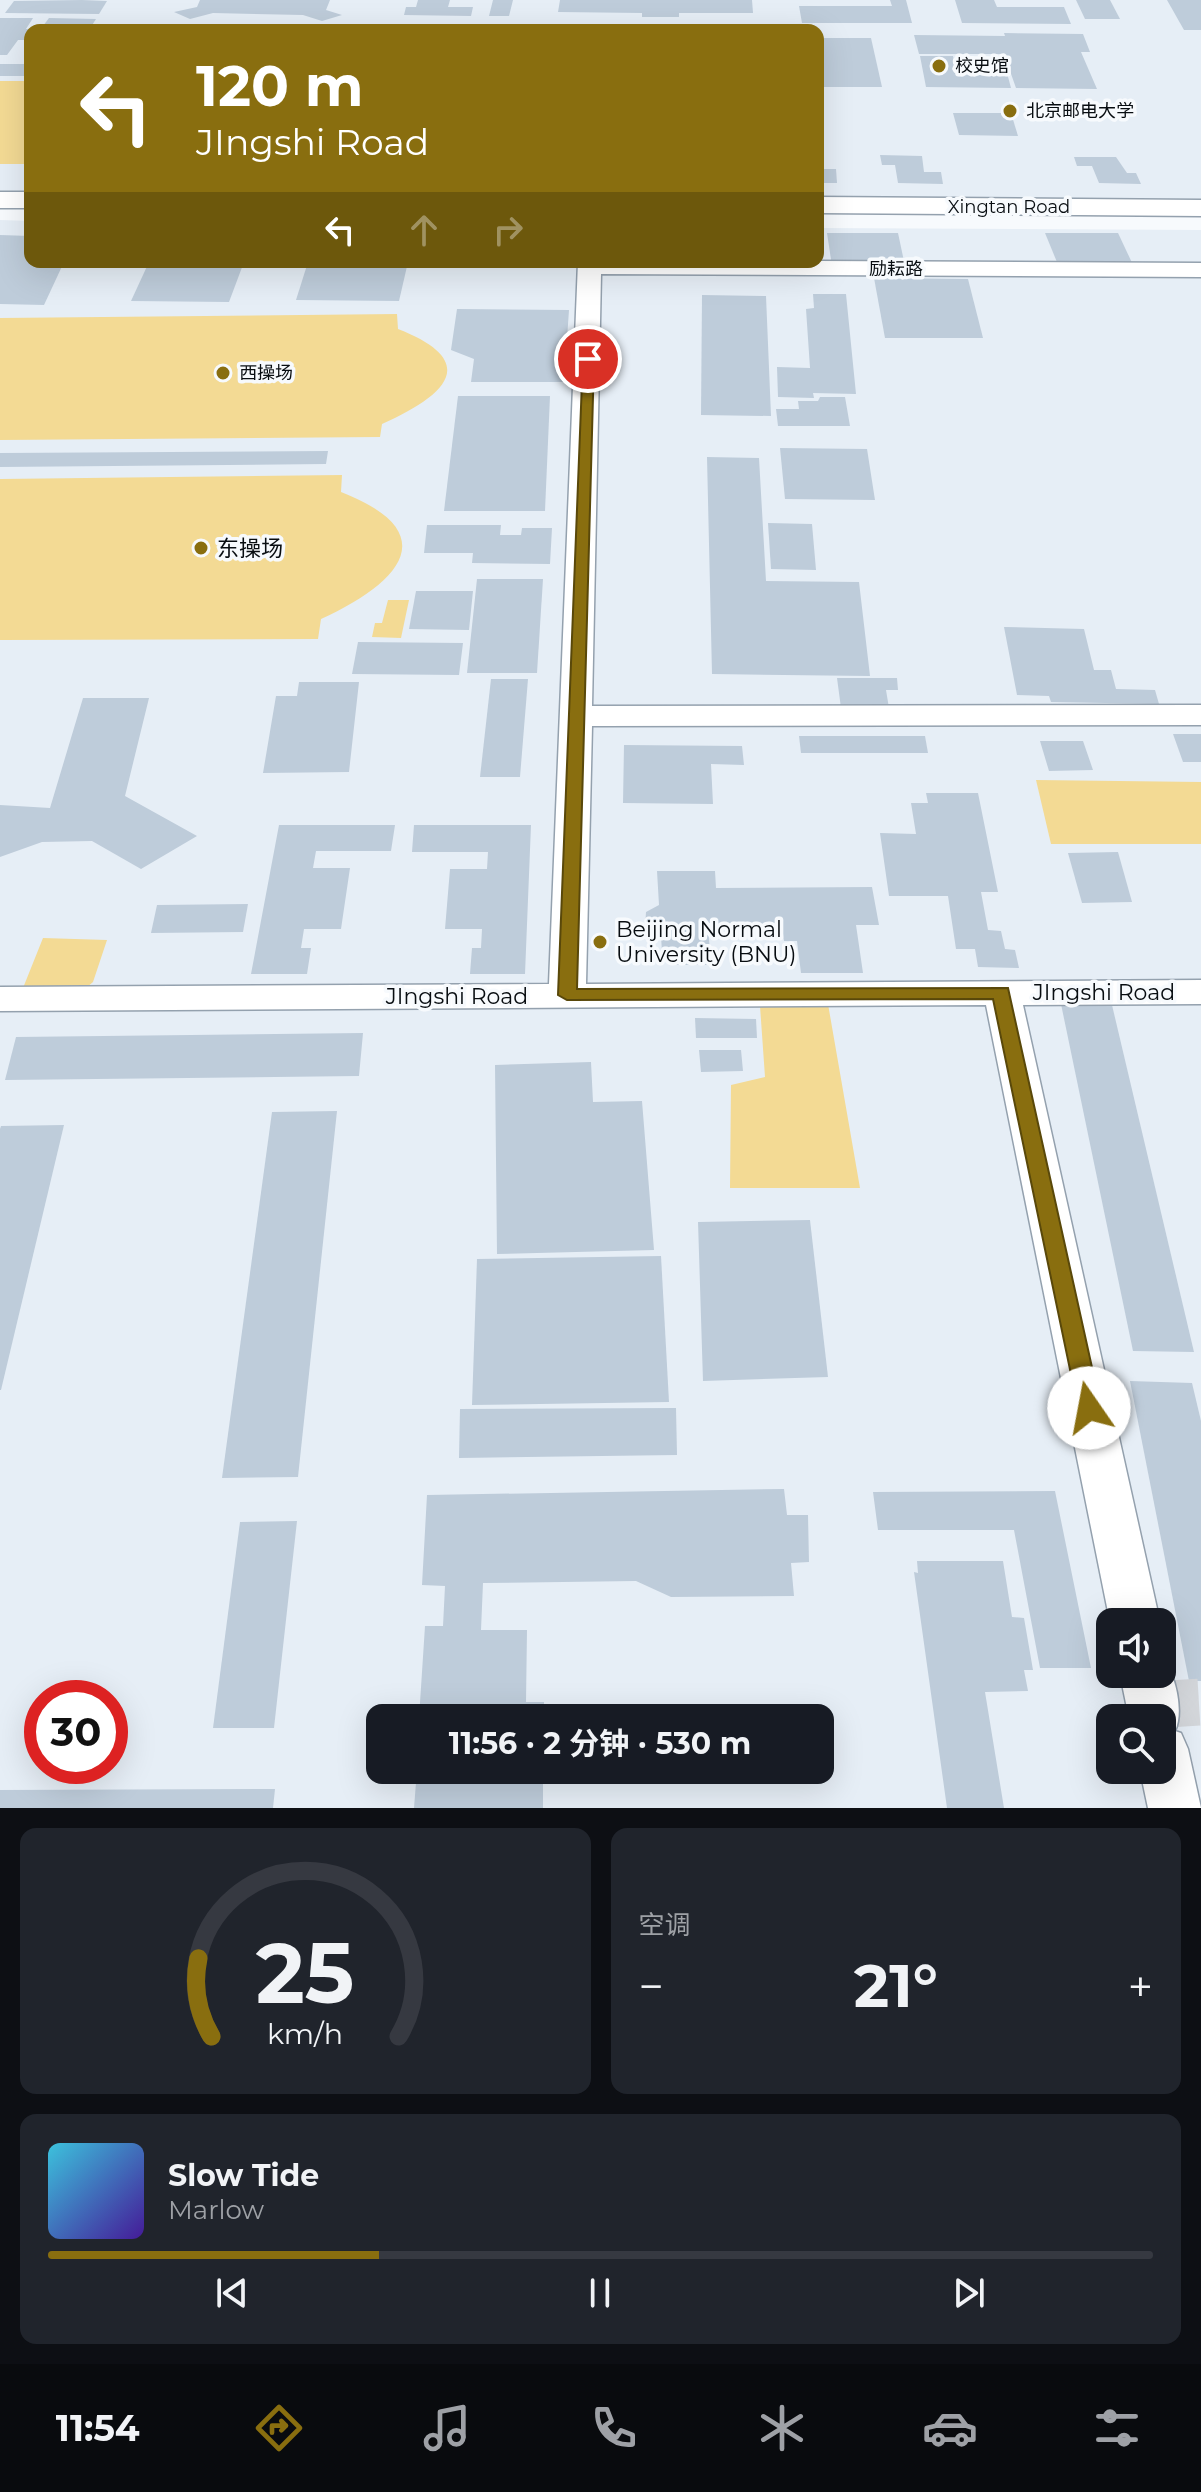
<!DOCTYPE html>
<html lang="zh">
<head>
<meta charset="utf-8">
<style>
	:root { --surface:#171b24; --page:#20242c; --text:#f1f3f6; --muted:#9ea1a6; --line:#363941; --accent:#896e0f }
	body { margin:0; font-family:Montserrat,"Noto Sans SC",sans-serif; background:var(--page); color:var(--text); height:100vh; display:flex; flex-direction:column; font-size:30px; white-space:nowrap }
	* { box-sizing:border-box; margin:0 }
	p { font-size:26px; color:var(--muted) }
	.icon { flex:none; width:44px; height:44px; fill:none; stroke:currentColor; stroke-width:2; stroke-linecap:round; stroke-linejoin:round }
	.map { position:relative; height:1808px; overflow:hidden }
	.side { display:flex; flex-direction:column; gap:20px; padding:20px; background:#0d0f14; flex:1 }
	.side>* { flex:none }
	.banner { position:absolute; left:24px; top:24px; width:800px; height:244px; border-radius:16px; box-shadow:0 8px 32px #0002; background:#896e0f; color:#fff; overflow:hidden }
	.buttons { position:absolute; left:1096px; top:1608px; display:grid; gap:16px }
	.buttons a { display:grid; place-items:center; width:80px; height:80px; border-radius:16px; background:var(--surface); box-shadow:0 8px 32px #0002; font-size:40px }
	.speed { position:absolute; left:24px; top:1680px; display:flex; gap:16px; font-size:40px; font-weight:700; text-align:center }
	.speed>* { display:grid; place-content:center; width:104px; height:104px; border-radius:50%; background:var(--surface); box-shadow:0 8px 32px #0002; line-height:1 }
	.speed .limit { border:12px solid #d22; background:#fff; color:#111 }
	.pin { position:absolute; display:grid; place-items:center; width:68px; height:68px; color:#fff; margin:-34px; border:4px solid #fff; border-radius:50%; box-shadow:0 2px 8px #0007 }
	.me { position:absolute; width:88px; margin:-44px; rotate:348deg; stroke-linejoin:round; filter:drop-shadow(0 0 6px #0008) }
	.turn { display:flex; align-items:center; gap:28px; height:168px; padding:0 40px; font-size:36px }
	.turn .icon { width:104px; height:104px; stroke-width:2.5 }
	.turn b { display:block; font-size:56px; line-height:68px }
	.lanes { display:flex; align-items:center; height:76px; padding:0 40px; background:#0003; justify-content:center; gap:40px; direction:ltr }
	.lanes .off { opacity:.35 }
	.big { font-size:60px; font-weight:700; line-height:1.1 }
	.side .tile { flex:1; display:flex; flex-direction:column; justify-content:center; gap:12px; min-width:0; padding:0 28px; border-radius:16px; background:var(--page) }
	.side .dial { align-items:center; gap:0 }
	.dial svg { height:208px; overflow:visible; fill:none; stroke:var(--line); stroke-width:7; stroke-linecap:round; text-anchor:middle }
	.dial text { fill:var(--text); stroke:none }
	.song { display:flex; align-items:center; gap:24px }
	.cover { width:96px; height:96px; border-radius:12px; background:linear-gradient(135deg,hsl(190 70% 55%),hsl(260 70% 35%)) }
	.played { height:8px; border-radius:4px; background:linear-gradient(90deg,var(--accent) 30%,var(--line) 30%) }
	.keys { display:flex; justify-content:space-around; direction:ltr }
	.heat { display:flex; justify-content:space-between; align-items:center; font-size:44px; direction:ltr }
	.side .tiles { flex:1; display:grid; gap:20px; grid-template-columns:1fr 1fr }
	.tile:last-child { grid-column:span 2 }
	.trip { position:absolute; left:366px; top:1704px; width:468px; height:80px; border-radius:16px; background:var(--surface); box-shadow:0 8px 32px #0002; font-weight:700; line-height:80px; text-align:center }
	.tabs { display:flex; height:128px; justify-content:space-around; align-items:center; background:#090b0e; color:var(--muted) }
	.tabs .icon { width:56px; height:56px }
	.tabs .active { color:var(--accent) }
	.tabs b { font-size:36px; color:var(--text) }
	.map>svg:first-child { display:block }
</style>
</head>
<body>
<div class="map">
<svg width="1201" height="1808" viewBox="0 0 1201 1808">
	<rect width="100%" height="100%" fill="#f7fafd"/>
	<g fill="#e6eef6" fill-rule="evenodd">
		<polygon points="0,0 1201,0 1201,202 818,199 818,30 30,30 30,193 0,193"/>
		<path d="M0,220L30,221V262H818V228L1201,230V1808H0ZM1110,1622H1162V1674H1110ZM42,1698H110V1766H42ZM380,1718H820V1770H380ZM1110,1718H1162V1770H1110Z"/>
	</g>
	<g fill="#f3da94">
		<rect x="0" y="81" width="30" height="83"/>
		<path d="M397,314L398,329C485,363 442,397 382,424L380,437L0,440V318Z"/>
		<path d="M342,475L341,492C449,534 396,585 321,619L318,639L0,640V479Z"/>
		<polygon points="388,600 409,600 401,638 372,637 375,623 382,623"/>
		<polygon points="1036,780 1201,782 1201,844 1051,844"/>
		<polygon points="43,938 107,940 93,982 86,988 23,988"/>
		<polygon points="828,1004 860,1188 730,1188 731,1085 765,1077 760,1006"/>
	</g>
	<g fill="#beccda">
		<polygon points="82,0 107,1 99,14 5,13 14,1"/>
		<polygon points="200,0 330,0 326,10 342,15 322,21 303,15 213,13 190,19 174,12 197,7"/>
		<polygon points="418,0 450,0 448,7 473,7 471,16 404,15 406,7 416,7"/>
		<polygon points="493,0 513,0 509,16 489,16"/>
		<polygon points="560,0 752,0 753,13 679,13 679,17 642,17 642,13 558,12"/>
		<polygon points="890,0 906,0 912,23 802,23 799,6 892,6"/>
		<polygon points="955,0 994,0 997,7 1064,7 1071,24 962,23"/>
		<polygon points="1076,0 1110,0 1120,19 1085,19"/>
		<polygon points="1167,0 1201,0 1201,30 1184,30"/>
		<polygon points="0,18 33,18 26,29 30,29 30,40 18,40 7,55 0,55"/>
		<polygon points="49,18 96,19 89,30 40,30"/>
		<polygon points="1004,33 1083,34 1090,52 1081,52 1097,89 1016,88 1004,54 919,54 914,35 1005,36"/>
		<polygon points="818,38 871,38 882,87 818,87"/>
		<polygon points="920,56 953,56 957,73 1007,73 1011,88 926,87"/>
		<rect x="0" y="64" width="30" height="12"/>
		<polygon points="953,113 1011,113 1018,136 959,135"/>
		<polygon points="880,155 922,156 924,172 941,172 943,184 898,183 895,165 882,165"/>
		<polygon points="1074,157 1116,157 1127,173 1136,173 1141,184 1099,183 1092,166 1077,166"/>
		<polygon points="818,169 836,169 837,183 818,183"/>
		<polygon points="827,233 898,233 905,266 832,266"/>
		<polygon points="1045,233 1118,233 1134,267 1059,267"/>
		<polygon points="0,235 30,236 30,262 64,262 44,305 0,304"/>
		<polygon points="149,262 244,262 229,302 131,301"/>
		<polygon points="308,262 408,262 399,301 296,300"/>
		<polygon points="874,278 968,279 983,338 885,338"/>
		<polygon points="813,294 846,294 856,394 813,393 814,398 778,397 777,367 810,368 806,309 814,308"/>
		<polygon points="702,295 766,296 771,416 701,415"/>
		<polygon points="457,309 569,310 564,382 471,382 474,359 451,350"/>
		<polygon points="458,396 550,396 545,511 444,511"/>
		<polygon points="820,397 845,397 850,426 778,426 776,409 799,409 798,401 818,401"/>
		<polygon points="780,448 867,449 875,500 785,499"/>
		<polygon points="328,451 326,464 0,467 0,453"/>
		<polygon points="707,457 759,458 766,581 859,582 870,676 712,674"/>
		<polygon points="768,523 812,524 816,570 771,569"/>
		<polygon points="427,525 501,525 500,535 521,535 522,528 552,528 550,564 472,563 473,553 424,553"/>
		<polygon points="477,579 543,579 537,673 467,673"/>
		<polygon points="416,591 473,591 469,630 409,629"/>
		<polygon points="1004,627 1084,629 1094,670 1111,670 1116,689 1155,690 1159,704 1051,702 1049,696 1017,695"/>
		<polygon points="358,642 463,643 459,675 352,674"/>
		<polygon points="837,678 897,678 898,690 886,690 889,708 841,708"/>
		<polygon points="491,679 528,679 520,777 480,777"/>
		<polygon points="299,682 359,682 349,772 263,773 276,696 297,696"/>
		<polygon points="83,698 149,698 125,796 197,836 141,869 92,841 42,842 0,857 0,805 50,808"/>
		<polygon points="1173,734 1201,734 1201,762 1183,762"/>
		<polygon points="799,736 925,736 928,753 801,753"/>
		<polygon points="1040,741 1083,741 1093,770 1049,771"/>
		<polygon points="624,745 742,746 744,765 711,764 713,804 623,803"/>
		<polygon points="926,793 978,793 998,892 981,892 988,930 1001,931 1005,949 1015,950 1019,968 978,967 975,949 956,949 948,896 889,896 880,833 916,834 911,803 928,803"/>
		<polygon points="279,825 395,825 391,851 316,851 313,868 350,868 341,929 304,929 301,948 311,948 307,974 251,974"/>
		<polygon points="414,825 531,825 525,974 470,974 472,948 481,948 482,929 445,929 450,869 487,869 488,852 412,852"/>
		<polygon points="1118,852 1132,902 1082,903 1068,853"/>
		<polygon points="657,871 715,871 716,888 872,887 879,925 856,925 863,973 801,973 797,941 784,941 782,926 708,926 711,965 674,965 673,952 662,952 661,936 645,928 646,912 659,905"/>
		<polygon points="248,904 243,932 151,933 157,905"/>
		<polygon points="1061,1004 1112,1005 1194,1352 1133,1351"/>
		<polygon points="695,1018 756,1019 757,1038 696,1038"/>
		<polygon points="363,1033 359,1076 5,1080 16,1037"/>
		<polygon points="699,1050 741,1050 743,1071 701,1072"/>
		<polygon points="591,1062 593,1102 642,1101 654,1250 497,1254 495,1065"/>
		<polygon points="337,1111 298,1477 222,1478 272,1112"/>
		<polygon points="64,1125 1,1390 0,1390 0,1129 1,1126"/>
		<polygon points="810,1220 828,1377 703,1381 698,1222"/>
		<polygon points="661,1256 669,1402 472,1405 477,1259"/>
		<polygon points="1130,1381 1192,1383 1201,1421 1201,1681 1189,1681"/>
		<polygon points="676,1408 677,1455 459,1458 460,1409"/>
		<polygon points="784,1489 787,1515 808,1515 809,1562 791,1563 794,1596 671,1597 636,1581 483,1583 481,1630 527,1630 526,1702 544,1702 544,1718 419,1718 425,1626 443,1626 445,1586 422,1585 427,1495"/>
		<polygon points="1055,1491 1091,1668 1040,1668 1014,1530 878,1530 873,1492"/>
		<polygon points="297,1521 274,1728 213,1728 240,1522"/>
		<polygon points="917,1561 1003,1561 1012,1617 1024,1618 1033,1670 1024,1670 1028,1691 985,1692 1004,1808 947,1808 914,1572 918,1573"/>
		<polygon points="417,1770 543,1770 543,1808 414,1808"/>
		<polygon points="275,1789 273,1808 0,1808 0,1790"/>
	</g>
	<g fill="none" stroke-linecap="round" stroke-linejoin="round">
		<polyline stroke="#d3d6da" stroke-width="47" stroke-dasharray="47 23" stroke-linecap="butt" points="1152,1705 1201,1702"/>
		<g stroke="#94a1ae" stroke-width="3">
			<g id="street">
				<polygon points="818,261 1201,263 1201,277 601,274 592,706 1201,705 1201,725 592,726 586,984 1201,980 1201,1004 1023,1005 1160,1622 1110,1622 986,1005 0,1011 0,987 549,984 578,262"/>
				<path d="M1162,1658C1176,1674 1184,1712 1175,1731L1181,1733L1188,1749L1201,1808H1148L1140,1770H1162V1718H1129L1120,1674H1162Z"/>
			</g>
		</g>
		<g stroke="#94a1ae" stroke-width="3">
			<g id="secondary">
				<rect x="0" y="192" width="30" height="16"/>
				<polygon points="818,197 1201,200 1201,216 818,213"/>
			</g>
		</g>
		<use href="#street" fill="#fff" fill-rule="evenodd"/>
		<use href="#secondary" fill="#fff" fill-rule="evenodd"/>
	</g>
	<polygon fill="#896e0f" stroke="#59480a" stroke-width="2" points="583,356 594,359 577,989 1008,988 1101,1408 1098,1414 1089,1417 1081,1414 1078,1408 993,999 567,1000 558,995"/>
	<g fill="#896e0f" stroke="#f7fafd" stroke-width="3">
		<circle cx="939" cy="66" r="8"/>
		<circle cx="1010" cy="111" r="8"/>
		<circle cx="223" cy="373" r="8"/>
		<circle cx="201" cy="548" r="8"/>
		<circle cx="600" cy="942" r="8"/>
	</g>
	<g text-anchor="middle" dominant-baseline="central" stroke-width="7" stroke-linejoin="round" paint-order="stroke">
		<g font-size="18" fill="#080d11" stroke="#f7fafd" text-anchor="start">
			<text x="955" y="66">校史馆</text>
			<text x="1026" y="111">北京邮电大学</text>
			<text x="239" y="373">西操场</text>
		</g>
		<g font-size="18" fill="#080d11" stroke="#f7fafd">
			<text x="1009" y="207">Xingtan Road</text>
			<text x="896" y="269">励耘路</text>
		</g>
		<g font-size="22" fill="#080d11" stroke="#f7fafd" text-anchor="start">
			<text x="217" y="548">东操场</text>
			<text x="616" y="929">Beijing Normal<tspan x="616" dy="25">University (BNU)</tspan></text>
		</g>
		<g font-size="22" fill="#080d11" stroke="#f7fafd">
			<text x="1104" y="992">JIngshi Road</text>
			<text x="457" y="996">JIngshi Road</text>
		</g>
	</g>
</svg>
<div class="buttons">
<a><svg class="icon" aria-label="sound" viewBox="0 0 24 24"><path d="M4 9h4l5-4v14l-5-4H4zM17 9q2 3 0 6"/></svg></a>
<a><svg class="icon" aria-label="search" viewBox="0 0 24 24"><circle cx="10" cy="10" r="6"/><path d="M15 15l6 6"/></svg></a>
</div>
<div class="speed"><div class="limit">30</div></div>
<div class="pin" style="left:588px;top:359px;background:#d93025"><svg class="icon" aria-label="arrive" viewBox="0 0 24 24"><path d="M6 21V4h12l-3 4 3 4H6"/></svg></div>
<svg class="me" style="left:1089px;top:1408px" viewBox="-20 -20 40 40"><circle r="19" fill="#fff"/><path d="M0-13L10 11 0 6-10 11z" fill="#896e0f"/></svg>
<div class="trip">11:56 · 2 分钟 · 530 m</div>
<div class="banner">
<div class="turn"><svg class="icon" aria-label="left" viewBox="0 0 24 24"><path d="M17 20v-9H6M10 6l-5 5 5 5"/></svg><div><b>120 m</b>JIngshi Road</div></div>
<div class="lanes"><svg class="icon" aria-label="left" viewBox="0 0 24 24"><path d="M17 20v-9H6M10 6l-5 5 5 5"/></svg><svg class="icon off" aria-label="ahead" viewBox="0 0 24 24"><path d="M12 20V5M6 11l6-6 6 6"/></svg><svg class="icon off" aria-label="right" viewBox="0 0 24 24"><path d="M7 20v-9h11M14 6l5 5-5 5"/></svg></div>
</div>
</div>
<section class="side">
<div class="tiles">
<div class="tile dial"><svg viewBox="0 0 100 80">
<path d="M14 69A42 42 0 1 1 86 69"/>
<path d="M14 69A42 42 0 0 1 9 39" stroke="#896e0f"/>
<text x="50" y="56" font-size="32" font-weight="700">25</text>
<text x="50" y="72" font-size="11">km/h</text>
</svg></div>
<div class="tile"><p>空调</p>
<div class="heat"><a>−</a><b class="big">21°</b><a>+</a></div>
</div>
<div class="tile">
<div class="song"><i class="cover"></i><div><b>Slow Tide</b><p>Marlow</p></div></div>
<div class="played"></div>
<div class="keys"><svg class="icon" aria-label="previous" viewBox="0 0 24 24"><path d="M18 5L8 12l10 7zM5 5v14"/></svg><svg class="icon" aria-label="pause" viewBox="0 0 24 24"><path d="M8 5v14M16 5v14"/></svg><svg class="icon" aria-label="next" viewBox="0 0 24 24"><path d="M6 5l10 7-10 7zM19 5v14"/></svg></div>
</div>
</div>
</section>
<nav class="tabs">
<b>11:54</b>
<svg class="icon active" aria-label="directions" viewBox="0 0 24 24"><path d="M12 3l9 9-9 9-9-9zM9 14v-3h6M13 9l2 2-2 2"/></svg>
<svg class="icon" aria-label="music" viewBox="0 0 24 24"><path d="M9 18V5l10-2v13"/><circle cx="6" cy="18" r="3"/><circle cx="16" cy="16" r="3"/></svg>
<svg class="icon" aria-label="phone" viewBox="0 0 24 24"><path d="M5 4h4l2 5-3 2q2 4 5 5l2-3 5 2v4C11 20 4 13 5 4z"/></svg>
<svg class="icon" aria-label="climate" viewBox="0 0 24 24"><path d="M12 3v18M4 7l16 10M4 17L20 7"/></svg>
<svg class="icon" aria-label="car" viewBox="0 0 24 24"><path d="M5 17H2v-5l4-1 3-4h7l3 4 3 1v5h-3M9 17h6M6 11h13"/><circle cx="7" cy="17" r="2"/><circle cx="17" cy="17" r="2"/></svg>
<svg class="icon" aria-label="filters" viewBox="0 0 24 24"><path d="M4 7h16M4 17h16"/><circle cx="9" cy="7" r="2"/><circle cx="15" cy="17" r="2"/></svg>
</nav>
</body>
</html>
